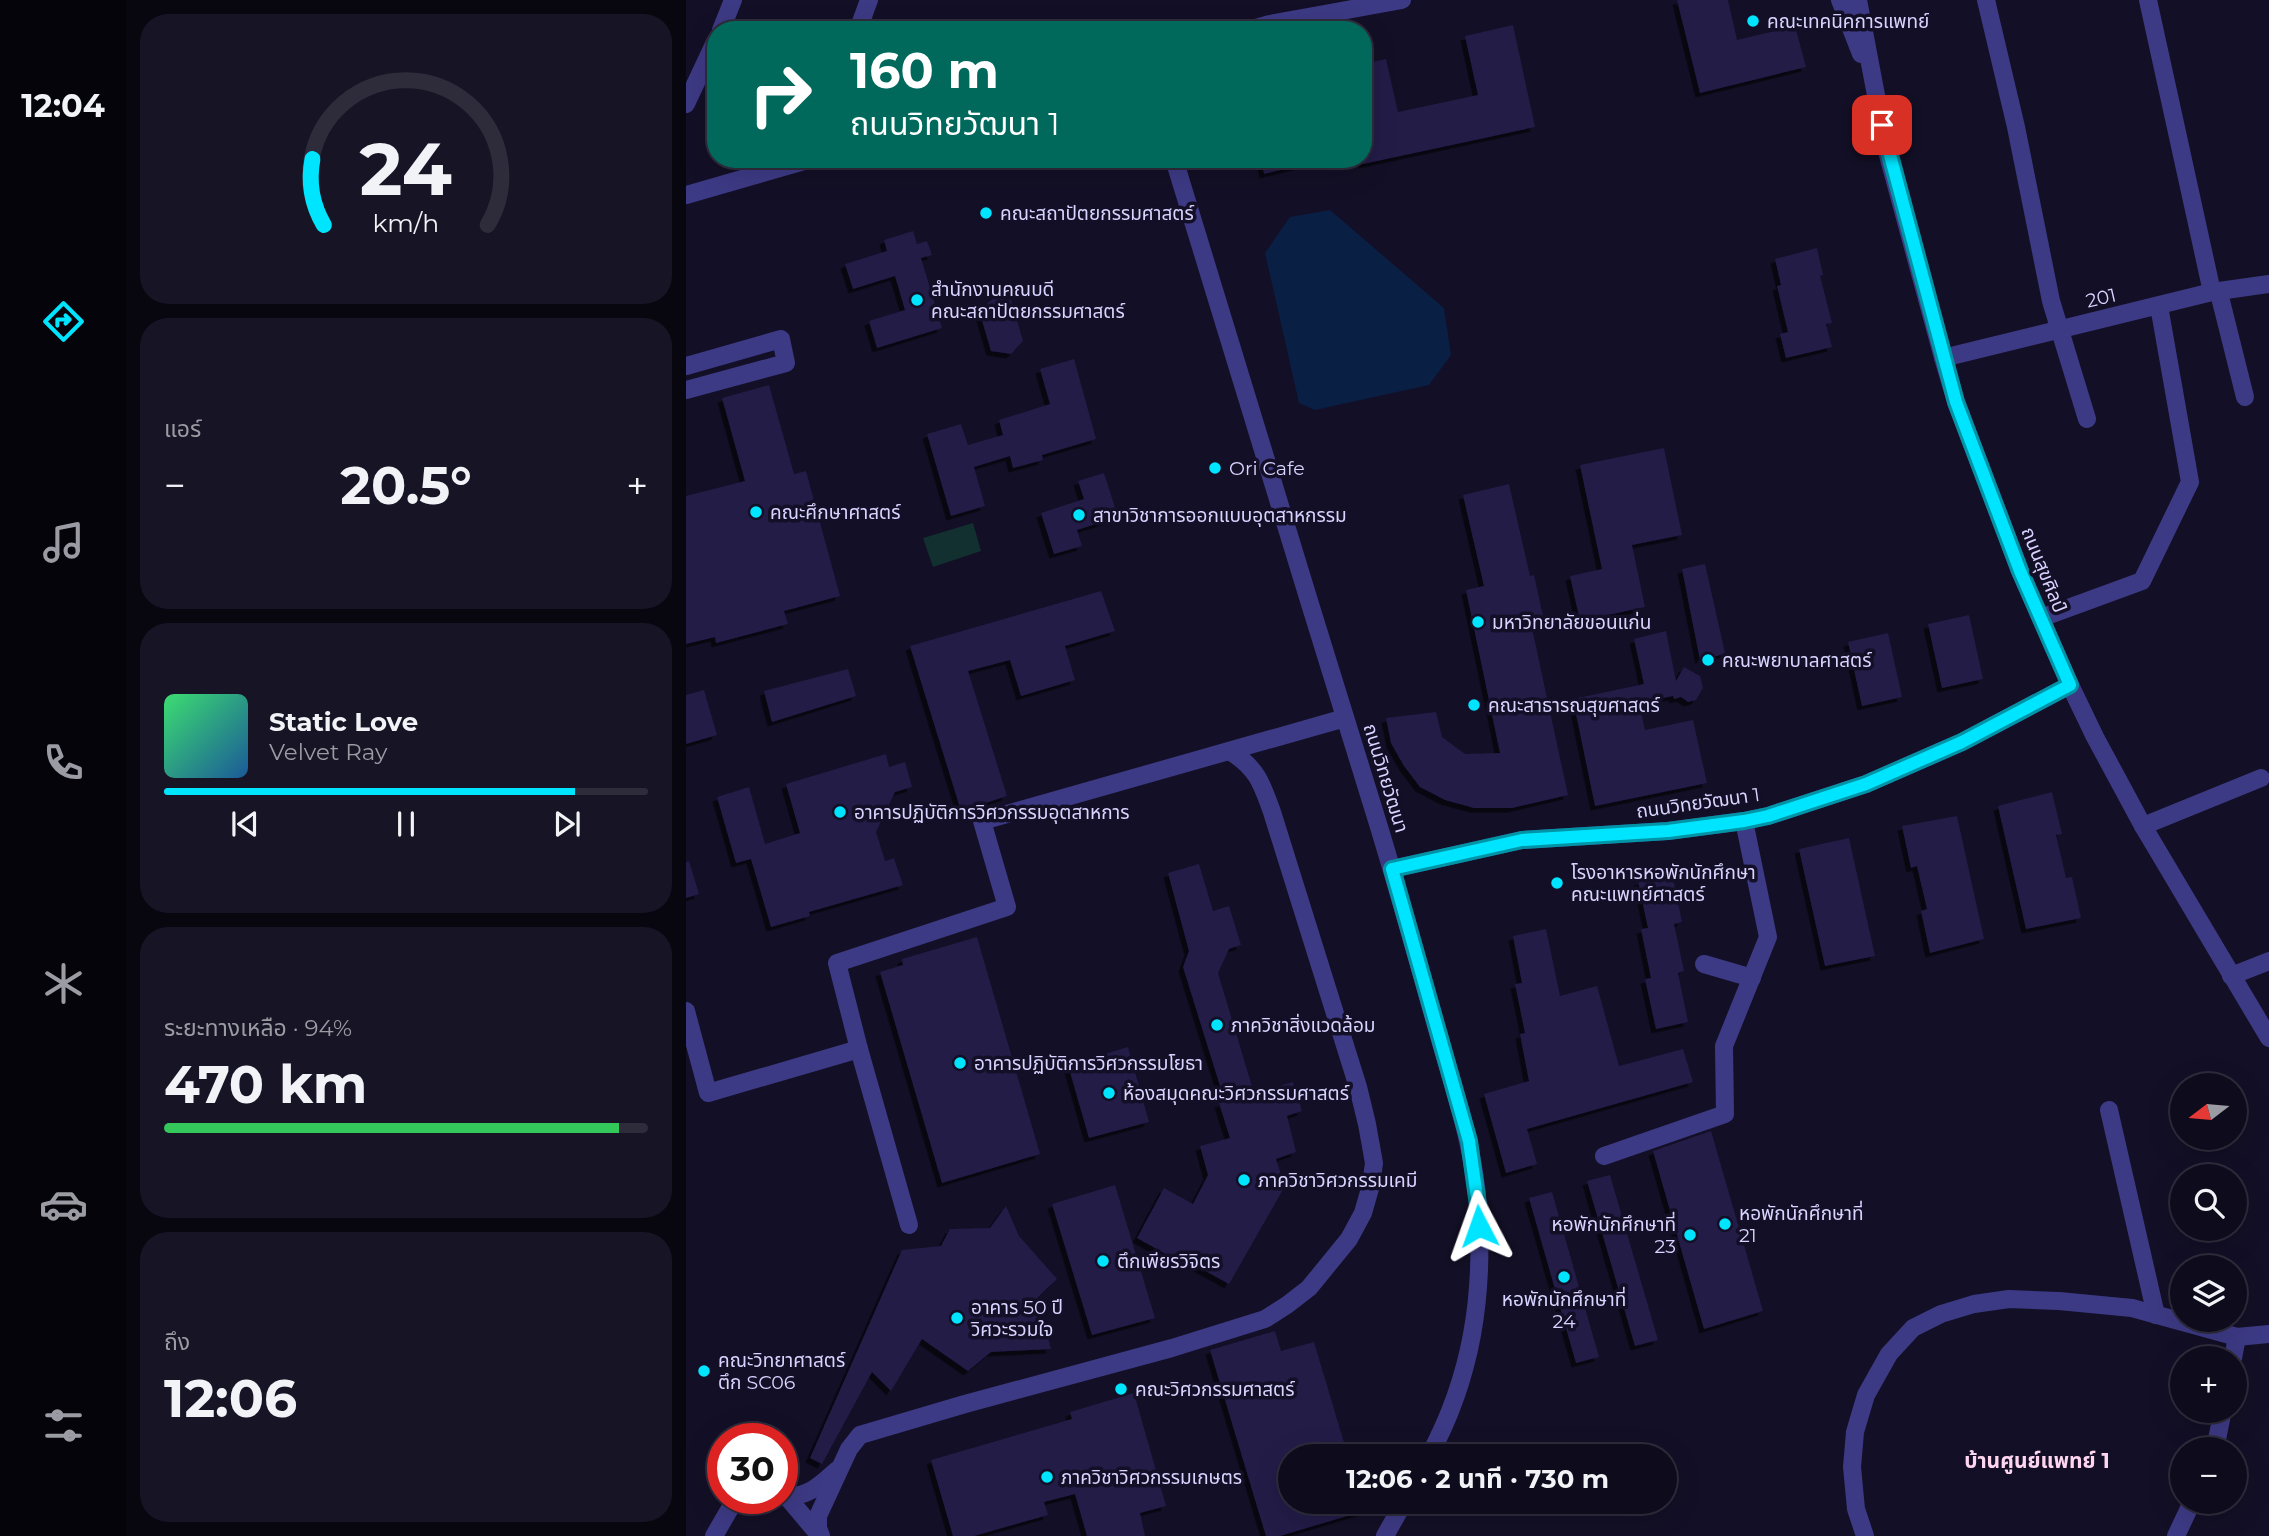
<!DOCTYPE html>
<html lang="th">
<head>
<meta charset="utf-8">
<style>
	:root { --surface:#0e0b1c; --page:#171425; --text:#f1f3f6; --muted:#9b9ba3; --line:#2e2b3b; --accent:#00e5ff }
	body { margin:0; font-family:Montserrat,"Noto Sans Thai",sans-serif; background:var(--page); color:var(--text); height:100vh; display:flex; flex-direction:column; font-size:26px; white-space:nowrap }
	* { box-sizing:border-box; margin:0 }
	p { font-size:23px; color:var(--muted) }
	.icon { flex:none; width:38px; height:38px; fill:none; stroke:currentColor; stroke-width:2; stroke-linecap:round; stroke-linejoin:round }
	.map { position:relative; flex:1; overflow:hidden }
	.sheet { display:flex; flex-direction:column; gap:14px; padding:14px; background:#08060f; width:560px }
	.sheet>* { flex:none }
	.top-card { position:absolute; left:21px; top:21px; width:665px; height:147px; border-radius:28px; box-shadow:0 7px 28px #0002,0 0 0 2px var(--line); background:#00695c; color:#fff; overflow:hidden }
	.needle { width:46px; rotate:254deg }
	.buttons { position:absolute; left:1484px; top:1073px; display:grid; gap:14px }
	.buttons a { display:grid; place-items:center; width:77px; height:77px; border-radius:50%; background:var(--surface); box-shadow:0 7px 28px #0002,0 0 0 2px var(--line); font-size:35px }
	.speed { position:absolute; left:21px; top:1423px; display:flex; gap:14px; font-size:35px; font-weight:700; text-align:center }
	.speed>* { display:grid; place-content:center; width:91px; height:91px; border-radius:50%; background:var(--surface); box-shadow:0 7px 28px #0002,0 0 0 2px var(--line); line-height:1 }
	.speed .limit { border:10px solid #d22; background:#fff; color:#111 }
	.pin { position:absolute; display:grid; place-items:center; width:60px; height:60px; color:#fff; margin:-30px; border-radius:14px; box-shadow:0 4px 10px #0006 }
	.me { position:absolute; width:77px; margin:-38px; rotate:356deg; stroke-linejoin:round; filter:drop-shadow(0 0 5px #0008) }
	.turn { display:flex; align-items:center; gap:24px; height:147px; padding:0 28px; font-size:32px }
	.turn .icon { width:91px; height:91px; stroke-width:2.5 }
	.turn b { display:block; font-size:49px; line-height:60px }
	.big { font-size:52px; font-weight:700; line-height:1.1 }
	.sheet .widget { flex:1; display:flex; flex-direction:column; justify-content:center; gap:10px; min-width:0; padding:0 24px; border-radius:28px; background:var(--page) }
	.sheet .dial { align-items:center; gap:0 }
	.dial svg { height:182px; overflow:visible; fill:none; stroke:var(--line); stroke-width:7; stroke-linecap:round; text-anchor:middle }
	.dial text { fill:var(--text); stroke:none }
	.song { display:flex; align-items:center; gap:21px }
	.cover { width:84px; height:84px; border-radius:10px; background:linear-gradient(135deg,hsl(140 70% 55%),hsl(210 70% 35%)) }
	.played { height:7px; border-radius:4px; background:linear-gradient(90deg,var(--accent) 85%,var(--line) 85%) }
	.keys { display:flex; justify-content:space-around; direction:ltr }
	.heat { display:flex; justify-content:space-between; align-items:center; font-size:38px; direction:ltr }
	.charge { height:10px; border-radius:5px; background:linear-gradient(90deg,#34c759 94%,var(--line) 0) }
	.trip { position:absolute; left:592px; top:1444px; width:399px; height:70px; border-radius:35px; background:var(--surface); box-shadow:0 7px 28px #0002,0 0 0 2px var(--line); font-weight:700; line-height:70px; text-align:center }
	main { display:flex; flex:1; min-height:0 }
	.dock { display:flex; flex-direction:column; width:126px; justify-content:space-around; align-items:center; background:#06040b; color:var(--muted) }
	.dock .icon { width:49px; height:49px }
	.dock .current { color:var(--accent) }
	.dock b { font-size:32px; color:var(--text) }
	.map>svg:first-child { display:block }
</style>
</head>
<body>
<main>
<nav class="dock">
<b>12:04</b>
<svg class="icon current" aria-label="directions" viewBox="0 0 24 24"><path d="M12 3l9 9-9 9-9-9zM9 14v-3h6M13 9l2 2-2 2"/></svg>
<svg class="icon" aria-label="music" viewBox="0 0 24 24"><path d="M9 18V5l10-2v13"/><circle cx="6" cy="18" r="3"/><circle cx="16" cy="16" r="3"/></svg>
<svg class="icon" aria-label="phone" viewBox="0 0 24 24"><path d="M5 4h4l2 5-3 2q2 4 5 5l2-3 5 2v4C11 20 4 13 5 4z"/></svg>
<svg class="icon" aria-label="climate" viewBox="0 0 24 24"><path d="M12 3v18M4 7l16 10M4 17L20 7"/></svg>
<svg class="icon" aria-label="car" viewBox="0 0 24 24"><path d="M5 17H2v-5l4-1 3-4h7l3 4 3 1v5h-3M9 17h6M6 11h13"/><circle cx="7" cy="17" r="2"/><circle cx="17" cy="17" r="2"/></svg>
<svg class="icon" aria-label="filters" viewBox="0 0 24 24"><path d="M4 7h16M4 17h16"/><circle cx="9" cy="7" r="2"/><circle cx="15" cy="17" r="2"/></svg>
</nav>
<section class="sheet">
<div class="widget dial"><svg viewBox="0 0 100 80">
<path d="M14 69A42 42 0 1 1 86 69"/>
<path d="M14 69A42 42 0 0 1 9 40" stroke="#00e5ff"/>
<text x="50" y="56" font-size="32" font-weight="700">24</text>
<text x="50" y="72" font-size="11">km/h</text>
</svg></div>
<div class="widget"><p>แอร์</p>
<div class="heat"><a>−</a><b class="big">20.5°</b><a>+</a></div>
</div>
<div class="widget">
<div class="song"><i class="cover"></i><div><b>Static Love</b><p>Velvet Ray</p></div></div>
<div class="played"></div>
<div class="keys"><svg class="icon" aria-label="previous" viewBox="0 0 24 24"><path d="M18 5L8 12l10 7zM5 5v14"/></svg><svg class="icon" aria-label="pause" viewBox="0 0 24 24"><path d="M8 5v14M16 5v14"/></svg><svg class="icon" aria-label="next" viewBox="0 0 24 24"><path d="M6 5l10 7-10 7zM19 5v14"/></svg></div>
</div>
<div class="widget"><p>ระยะทางเหลือ · 94%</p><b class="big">470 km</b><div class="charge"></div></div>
<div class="widget"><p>ถึง</p><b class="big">12:06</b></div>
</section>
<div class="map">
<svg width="1583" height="1536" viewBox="0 0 1583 1536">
	<defs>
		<filter id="shadow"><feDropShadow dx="-4.5" dy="4.5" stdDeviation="0" flood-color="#0009"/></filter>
	</defs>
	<rect width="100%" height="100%" fill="#130f26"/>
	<polygon fill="#12302f" points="287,523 295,551 247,567 237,538"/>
	<polygon fill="#0a1f44" points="644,210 758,308 765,355 743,385 629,410 613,403 579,253 604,217"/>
	<g fill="#241b47" filter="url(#shadow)">
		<polygon points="991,0 1042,0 1051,40 1109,26 1120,67 1014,93"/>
		<polygon points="827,25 849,127 677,164 677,64 700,59 712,112 792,95 779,36"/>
		<polygon points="575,159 619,159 619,164 578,174"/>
		<polygon points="227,231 231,244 241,241 246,255 235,258 256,328 191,348 183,321 219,310 209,276 167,289 159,264 201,251 198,240"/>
		<polygon points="1131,248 1137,275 1134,276 1146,323 1140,324 1146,347 1100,358 1094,334 1102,332 1091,286 1095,285 1089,259"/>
		<polygon points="308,298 325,300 337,341 325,354 305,351 293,310"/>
		<polygon points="388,359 410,439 356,455 357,460 327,468 324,456 288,467 299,506 265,516 241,434 275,424 282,445 317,435 313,420 364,404 354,369"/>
		<polygon points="83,385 108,474 120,471 154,596 98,611 102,624 30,643 29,637 0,644 0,496 59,481 36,398"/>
		<polygon points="978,448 996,535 946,545 959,607 894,621 884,576 916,569 894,465"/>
		<polygon points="418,473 432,517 391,530 396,546 368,554 355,513 398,499 392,481"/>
		<polygon points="823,484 844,576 848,575 857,616 844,619 882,795 826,808 788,808 759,800 734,787 718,766 705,743 700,718 750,712 756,737 779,754 814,753 780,590 798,586 777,495"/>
		<polygon points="1019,564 1039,653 1028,657 1020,651 1014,660 996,569"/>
		<polygon points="415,591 429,631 379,646 389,680 335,696 324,660 282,671 321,796 275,811 224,646"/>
		<polygon points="1283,615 1297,679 1256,688 1242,624"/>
		<polygon points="980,631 990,681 998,667 1014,676 1017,688 1010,700 1002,702 995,697 988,699 987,696 953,703 959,730 1007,720 1021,783 909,806 887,699 958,684 948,639"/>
		<polygon points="1202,633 1216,697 1176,706 1162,642"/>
		<polygon points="162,669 170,696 86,722 78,691"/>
		<polygon points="18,690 31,735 0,744 0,695"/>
		<polygon points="200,754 203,767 219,762 226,787 209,792 190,832 199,861 208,858 217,885 123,912 124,916 85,927 65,859 50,863 31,797 63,787 79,844 114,833 100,784"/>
		<polygon points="1366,792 1376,834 1370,835 1380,878 1386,877 1395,918 1340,929 1312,806"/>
		<polygon points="1271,816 1298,939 1244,953 1235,911 1241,909 1231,866 1225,868 1216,826"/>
		<polygon points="1163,838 1189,956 1139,966 1113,849"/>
		<polygon points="3,861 13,894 0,898 0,862"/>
		<polygon points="513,864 527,911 543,906 555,945 543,949 532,973 568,1093 607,1082 616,1111 601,1116 610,1152 590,1159 599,1186 543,1284 503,1262 501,1266 451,1238 478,1188 507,1204 522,1175 514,1146 544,1138 533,1103 539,1102 497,967 503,951 482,873"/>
		<polygon points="986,874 996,922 988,924 998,971 992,973 1002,1022 970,1029 959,979 965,978 955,929 962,928 952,881"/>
		<polygon points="860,929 874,996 911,986 933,1066 997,1049 1007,1082 841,1129 851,1164 820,1173 798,1094 843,1081 834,1034 839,1033 829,984 836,983 827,936"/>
		<polygon points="291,937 354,1154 256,1183 194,972 217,965 216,959"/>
		<polygon points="442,1047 463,1122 403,1138 382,1065"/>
		<polygon points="1025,1131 1077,1311 1018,1329 967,1151"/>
		<polygon points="924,1175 972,1340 949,1346 901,1181"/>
		<polygon points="429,1185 469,1318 406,1335 366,1204"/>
		<polygon points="866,1192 913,1357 890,1363 843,1198"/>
		<polygon points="320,1206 333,1236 371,1279 352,1297 365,1349 305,1352 282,1371 236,1339 205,1391 186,1372 136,1464 124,1458 216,1250 255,1246 264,1229 304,1228"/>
		<polygon points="589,1331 595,1351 628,1342 662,1456 604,1456 604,1502 698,1502 698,1505 594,1536 580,1536 524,1350"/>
		<polygon points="448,1393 480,1506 454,1513 459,1536 401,1536 389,1494 358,1502 362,1515 288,1536 267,1536 245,1460 386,1419 384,1412"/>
	</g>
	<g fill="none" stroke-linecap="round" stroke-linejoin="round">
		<g stroke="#3d3a85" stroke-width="18">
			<polyline points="1154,0 1175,54"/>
			<polyline points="1172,0 1200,148 1257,358 1270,402 1334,571 1384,685 1409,737 1457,826 1583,1038"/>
			<polyline points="1300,0 1330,127 1365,301 1401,419"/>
			<polyline points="1462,0 1526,292"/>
			<polyline points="35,30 47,0"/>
			<polyline points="172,30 183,0"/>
			<polyline points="563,30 584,24 716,0"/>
			<polyline points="0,104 30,40"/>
			<path d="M488,159C555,378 621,596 689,814C712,888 732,962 753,1036C769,1092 788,1148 792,1207C798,1296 786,1377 743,1456"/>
			<polyline points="0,195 125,159"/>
			<polyline points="1533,293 1559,397"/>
			<polyline points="1257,358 1526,292 1583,284"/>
			<polyline points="0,366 95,339 100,363 0,390"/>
			<polyline points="1355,618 1456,581 1504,482 1473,306"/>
			<polyline points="1457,826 1575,778"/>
			<polyline points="706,869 836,840 982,831 1058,821 1082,816 1180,784 1276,742 1384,685"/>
			<polyline points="1018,964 1066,978"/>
			<polyline points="1545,976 1583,961"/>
			<polyline points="0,1011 22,1093 173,1049 151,963 321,907 296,821 659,718"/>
			<polyline points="173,1049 223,1225"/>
			<polyline points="1423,1110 1470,1315"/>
			<polyline points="918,1156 1039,1114 1038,1046 1082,937 1058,821"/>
			<polyline points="1547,1358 1551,1337"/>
			<polyline points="1529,1449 1537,1410"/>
			<polyline points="96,1491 134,1536"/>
			<path d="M101,1496C123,1497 135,1484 151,1470"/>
			<polyline points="28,1536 50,1498"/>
			<path d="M135,1536L132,1528V1516L163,1449L174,1435L279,1404L486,1348L579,1319L601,1305L623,1288L663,1239L677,1213L685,1185L688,1163L681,1124L672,1087L586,812C576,784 571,768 545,752"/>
			<polyline points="699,1536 718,1502"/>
			<polyline points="1179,1536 1170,1509 1166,1467 1169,1432 1180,1395 1203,1354 1227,1328 1255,1314 1288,1304 1323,1299 1373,1301 1446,1308 1551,1337 1583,1334"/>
			<polyline points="1490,1536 1506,1502"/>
		</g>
	</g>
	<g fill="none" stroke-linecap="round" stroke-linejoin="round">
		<g stroke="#0095a6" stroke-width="18">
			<polyline id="route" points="793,1226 792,1205 783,1141 706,869 836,840 982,831 1058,821 1082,816 1180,784 1276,742 1384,685 1334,571 1270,402 1196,125"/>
		</g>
		<use href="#route" stroke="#00e5ff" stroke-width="12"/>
	</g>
	<g fill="#00e5ff" stroke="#130f26" stroke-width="2.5">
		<circle cx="1067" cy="21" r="7"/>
		<circle cx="300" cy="213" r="7"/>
		<circle cx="231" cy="300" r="7"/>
		<circle cx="529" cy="468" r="7"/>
		<circle cx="70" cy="512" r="7"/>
		<circle cx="393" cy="515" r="7"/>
		<circle cx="792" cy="622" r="7"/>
		<circle cx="1022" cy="660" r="7"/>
		<circle cx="788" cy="705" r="7"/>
		<circle cx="154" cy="812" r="7"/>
		<circle cx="871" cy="883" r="7"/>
		<circle cx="531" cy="1025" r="7"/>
		<circle cx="274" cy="1063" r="7"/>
		<circle cx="423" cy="1093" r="7"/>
		<circle cx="558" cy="1180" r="7"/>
		<circle cx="1039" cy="1224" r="7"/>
		<circle cx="1004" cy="1235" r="7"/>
		<circle cx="417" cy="1261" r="7"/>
		<circle cx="878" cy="1277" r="7"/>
		<circle cx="271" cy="1318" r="7"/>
		<circle cx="18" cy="1371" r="7"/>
		<circle cx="435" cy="1389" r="7"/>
		<circle cx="361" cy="1477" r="7"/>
	</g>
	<g text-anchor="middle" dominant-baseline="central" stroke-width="7" stroke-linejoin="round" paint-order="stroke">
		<g font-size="19" fill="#d9d4ff" stroke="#130f26" text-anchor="start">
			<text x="1081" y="21">คณะเทคนิคการแพทย์</text>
			<text x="314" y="213">คณะสถาปัตยกรรมศาสตร์</text>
			<text x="245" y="289">สำนักงานคณบดี<tspan x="245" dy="22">คณะสถาปัตยกรรมศาสตร์</tspan></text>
			<text x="543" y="468">Ori Cafe</text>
			<text x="84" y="512">คณะศึกษาศาสตร์</text>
			<text x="407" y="515">สาขาวิชาการออกแบบอุตสาหกรรม</text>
			<text x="806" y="622">มหาวิทยาลัยขอนแก่น</text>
			<text x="1036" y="660">คณะพยาบาลศาสตร์</text>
			<text x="802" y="705">คณะสาธารณสุขศาสตร์</text>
			<text x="168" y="812">อาคารปฏิบัติการวิศวกรรมอุตสาหการ</text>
			<text x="885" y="872">โรงอาหารหอพักนักศึกษา<tspan x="885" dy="22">คณะแพทย์ศาสตร์</tspan></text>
			<text x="545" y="1025">ภาควิชาสิ่งแวดล้อม</text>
			<text x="288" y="1063">อาคารปฏิบัติการวิศวกรรมโยธา</text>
			<text x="437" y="1093">ห้องสมุดคณะวิศวกรรมศาสตร์</text>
			<text x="572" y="1180">ภาควิชาวิศวกรรมเคมี</text>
			<text x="1053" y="1213">หอพักนักศึกษาที่<tspan x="1053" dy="22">21</tspan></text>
			<text x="990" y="1224" text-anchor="end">หอพักนักศึกษาที่<tspan x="990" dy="22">23</tspan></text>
			<text x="431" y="1261">ตึกเพียรวิจิตร</text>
			<text x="878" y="1299" text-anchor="middle">หอพักนักศึกษาที่<tspan x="878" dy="22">24</tspan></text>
			<text x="285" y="1307">อาคาร 50 ปี<tspan x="285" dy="22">วิศวะรวมใจ</tspan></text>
			<text x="32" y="1360">คณะวิทยาศาสตร์<tspan x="32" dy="22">ตึก SC06</tspan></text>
			<text x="449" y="1389">คณะวิศวกรรมศาสตร์</text>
			<text x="375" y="1477">ภาควิชาวิศวกรรมเกษตร</text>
		</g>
		<g font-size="19" fill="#d9d4ff" stroke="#130f26">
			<text transform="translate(1415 298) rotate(-13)">201</text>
			<text transform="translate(1358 570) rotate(68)">ถนนสุขศิลป์</text>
			<text transform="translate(700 778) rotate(73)">ถนนวิทยวัฒนา</text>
			<text transform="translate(1012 803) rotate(-8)">ถนนวิทยวัฒนา 1</text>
		</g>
		<g font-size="21" font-weight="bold" fill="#ffd6f0" stroke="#130f26">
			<text x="1351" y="1460">บ้านศูนย์แพทย์ 1</text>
		</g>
	</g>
</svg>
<div class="buttons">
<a><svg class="needle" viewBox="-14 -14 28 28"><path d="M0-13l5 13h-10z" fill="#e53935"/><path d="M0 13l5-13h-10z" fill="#9b9ba3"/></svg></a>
<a><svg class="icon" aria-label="search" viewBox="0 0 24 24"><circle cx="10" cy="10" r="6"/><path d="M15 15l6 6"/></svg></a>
<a><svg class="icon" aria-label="layers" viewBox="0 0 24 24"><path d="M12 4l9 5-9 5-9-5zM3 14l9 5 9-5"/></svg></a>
<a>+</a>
<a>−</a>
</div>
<div class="speed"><div class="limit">30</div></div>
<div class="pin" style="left:1196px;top:125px;background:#d93025"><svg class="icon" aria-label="arrive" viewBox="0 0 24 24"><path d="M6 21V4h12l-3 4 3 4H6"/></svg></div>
<svg class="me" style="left:793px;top:1226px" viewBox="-20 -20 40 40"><path d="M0-17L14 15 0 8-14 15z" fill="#00e5ff" stroke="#fff" stroke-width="4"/></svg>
<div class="trip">12:06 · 2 นาที · 730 m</div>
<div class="top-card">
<div class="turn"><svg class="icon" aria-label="right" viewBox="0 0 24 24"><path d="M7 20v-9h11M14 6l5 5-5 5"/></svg><div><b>160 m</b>ถนนวิทยวัฒนา 1</div></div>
</div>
</div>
</main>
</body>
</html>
